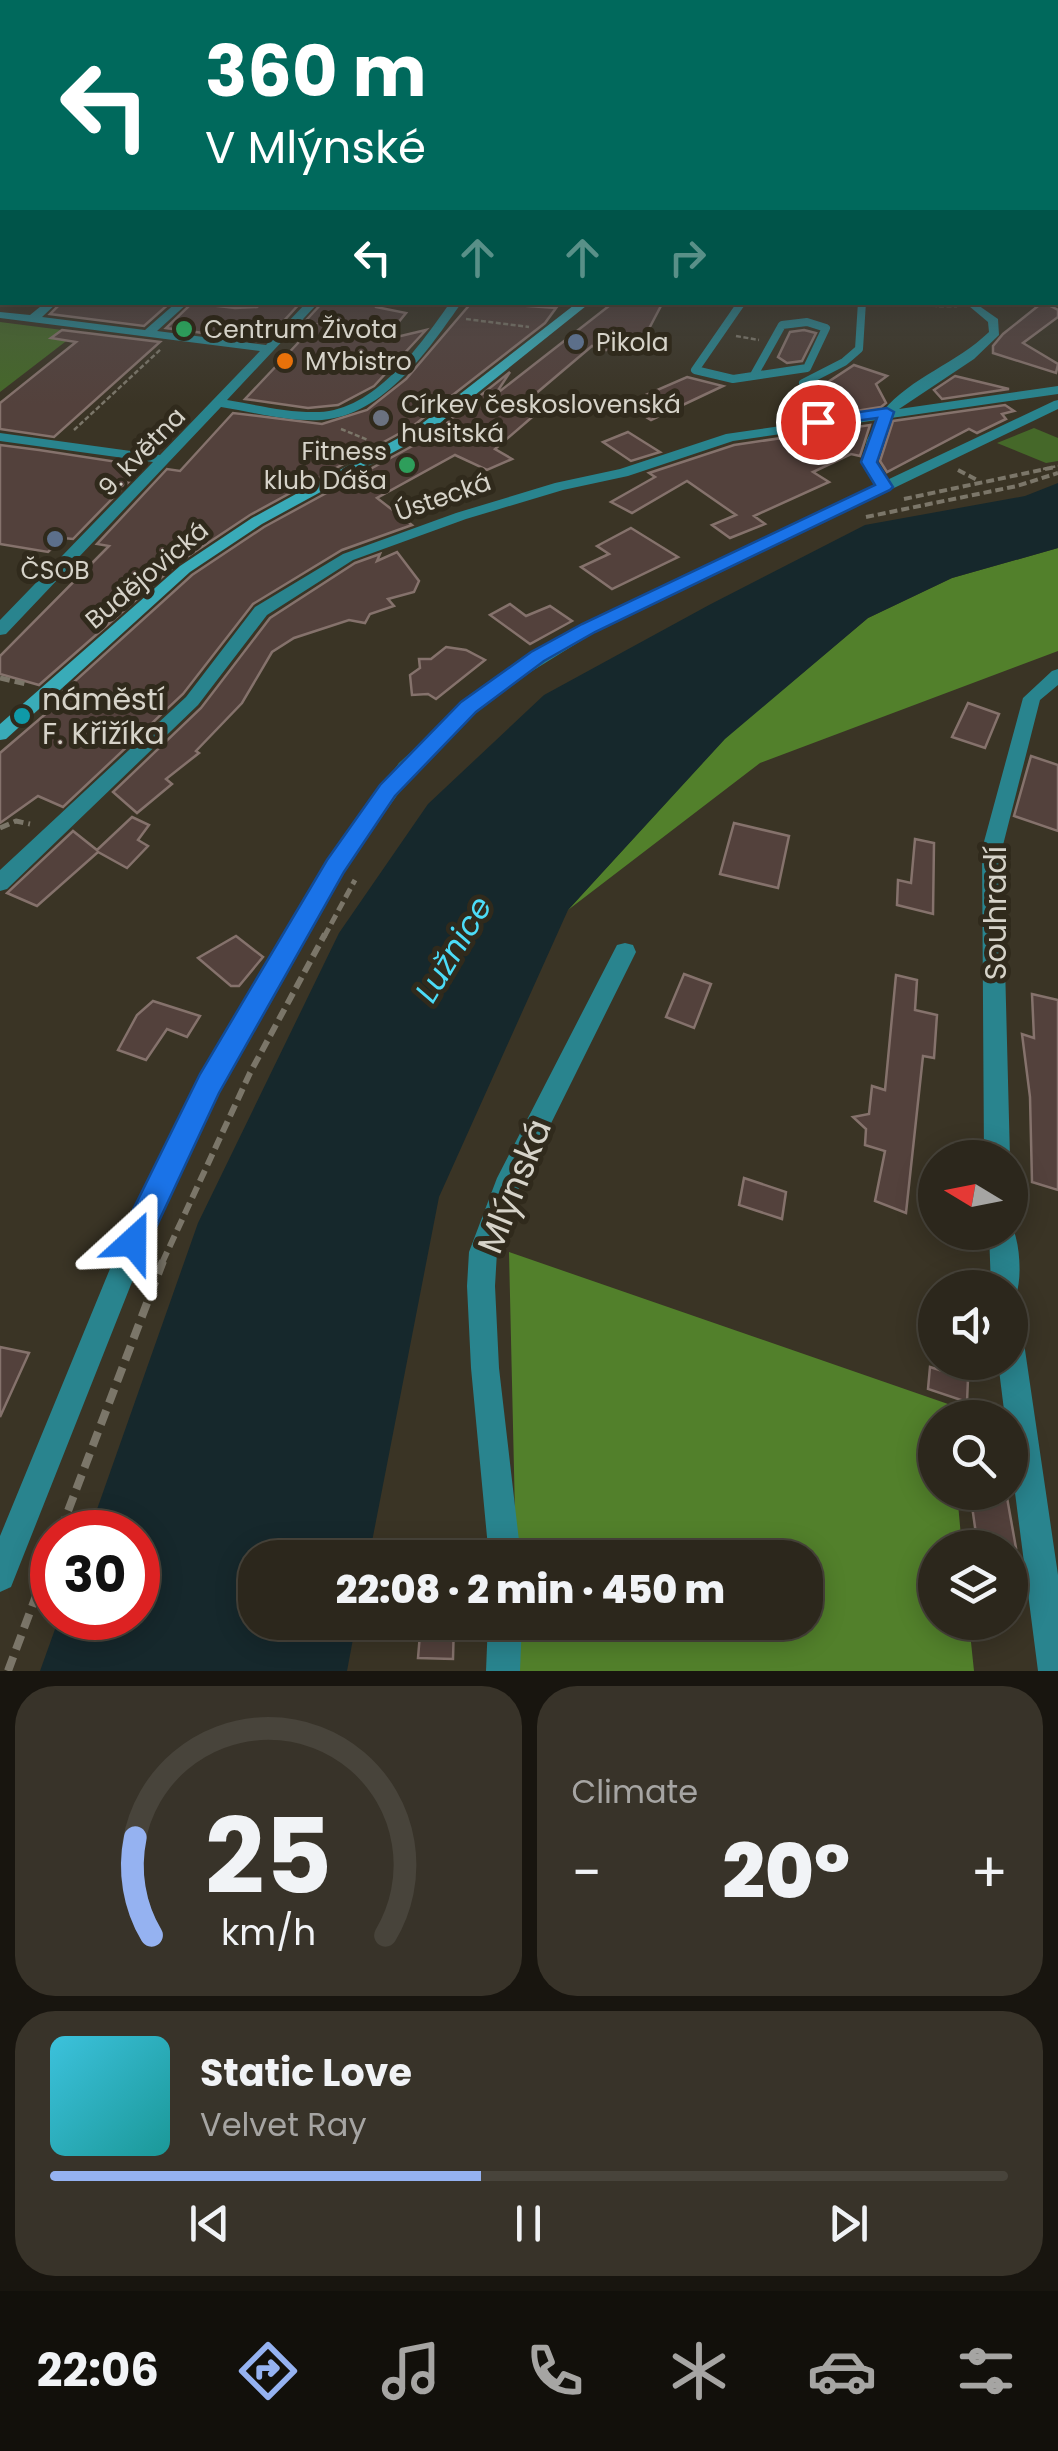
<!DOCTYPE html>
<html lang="en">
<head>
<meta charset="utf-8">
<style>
	:root { --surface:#2c271c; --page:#383329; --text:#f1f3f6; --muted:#a6a5a3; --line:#48443b; --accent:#95b2f1 }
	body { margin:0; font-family:Poppins,sans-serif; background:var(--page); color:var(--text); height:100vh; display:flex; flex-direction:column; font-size:38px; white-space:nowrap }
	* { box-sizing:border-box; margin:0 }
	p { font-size:32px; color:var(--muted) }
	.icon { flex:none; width:55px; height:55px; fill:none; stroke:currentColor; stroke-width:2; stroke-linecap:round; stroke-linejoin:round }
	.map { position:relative; height:1671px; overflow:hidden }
	.side { display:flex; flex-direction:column; gap:15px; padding:15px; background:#18150f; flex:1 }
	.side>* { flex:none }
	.guide { position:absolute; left:0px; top:0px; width:1060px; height:305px; box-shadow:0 5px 25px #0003,0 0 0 2px var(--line); background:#00695c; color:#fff; overflow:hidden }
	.needle { width:65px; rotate:280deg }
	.buttons { position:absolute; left:918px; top:1140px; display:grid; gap:20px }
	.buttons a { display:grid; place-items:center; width:110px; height:110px; border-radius:50%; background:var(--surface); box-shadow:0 5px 25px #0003,0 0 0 2px var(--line); font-size:50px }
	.speed { position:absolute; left:30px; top:1510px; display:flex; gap:20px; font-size:50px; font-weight:700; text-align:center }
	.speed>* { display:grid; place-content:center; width:130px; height:130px; border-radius:50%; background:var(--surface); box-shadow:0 5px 25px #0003,0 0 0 2px var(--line); line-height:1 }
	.speed .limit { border:15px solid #d22; background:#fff; color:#111 }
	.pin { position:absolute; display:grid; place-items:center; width:85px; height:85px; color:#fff; margin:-42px; border:5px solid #fff; border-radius:50%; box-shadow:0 2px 10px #0007 }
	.me { position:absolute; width:110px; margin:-55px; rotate:24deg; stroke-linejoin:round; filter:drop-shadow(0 0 8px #0008) }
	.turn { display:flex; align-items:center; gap:35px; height:210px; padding:0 40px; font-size:45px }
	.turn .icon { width:130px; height:130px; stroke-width:2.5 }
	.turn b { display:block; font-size:70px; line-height:85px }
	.lanes { display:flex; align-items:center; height:95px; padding:0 40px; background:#0003; justify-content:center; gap:50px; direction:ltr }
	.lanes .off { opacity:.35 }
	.big { font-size:75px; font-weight:800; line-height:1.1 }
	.side .widget { flex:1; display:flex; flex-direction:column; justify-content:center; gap:15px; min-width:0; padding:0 35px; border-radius:40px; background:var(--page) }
	.side .dial { align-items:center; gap:0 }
	.dial svg { height:260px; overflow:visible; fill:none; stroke:var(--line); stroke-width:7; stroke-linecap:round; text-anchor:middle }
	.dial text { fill:var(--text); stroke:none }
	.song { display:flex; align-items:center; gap:30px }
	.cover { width:120px; height:120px; border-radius:15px; background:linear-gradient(135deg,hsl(190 70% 55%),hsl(180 70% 35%)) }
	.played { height:10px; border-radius:5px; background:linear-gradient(90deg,var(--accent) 45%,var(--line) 45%) }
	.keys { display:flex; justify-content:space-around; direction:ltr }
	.heat { display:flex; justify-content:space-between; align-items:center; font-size:55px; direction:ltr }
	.side .tiles { flex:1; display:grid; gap:15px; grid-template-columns:1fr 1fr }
	.widget:last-child { grid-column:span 2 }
	.trip { position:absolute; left:238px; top:1540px; width:585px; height:100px; border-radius:40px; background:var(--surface); box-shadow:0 5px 25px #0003,0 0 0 2px var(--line); font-weight:800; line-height:100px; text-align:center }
	.menu { display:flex; height:160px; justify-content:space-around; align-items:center; background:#12100b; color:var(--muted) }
	.menu .icon { width:70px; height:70px }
	.menu .selected { color:var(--accent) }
	.menu b { font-size:45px; color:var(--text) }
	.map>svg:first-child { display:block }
</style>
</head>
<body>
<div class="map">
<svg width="1058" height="1671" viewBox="0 0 1058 1671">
	<rect width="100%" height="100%" fill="#3a3425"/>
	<g fill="#456829">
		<polygon points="0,322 78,332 0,392"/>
		<polygon points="1034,428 1058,438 1058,461 1046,463 997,443"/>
	</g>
	<g fill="#52802b">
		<polygon points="1058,548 1058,651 760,763 568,910 725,738 868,618 952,578"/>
		<polygon points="509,1252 948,1404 949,1417 935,1418 935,1492 957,1493 962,1547 935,1548 935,1622 969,1623 974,1671 519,1671 518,1623 805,1622 805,1558 516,1557"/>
	</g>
	<polygon fill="#16282c" points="1058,483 1058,548 952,578 868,618 725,739 568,910 439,1197 369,1557 255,1558 255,1622 356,1623 347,1671 40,1671 59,1618 138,1618 138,1532 89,1532 198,1223 339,933 428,804 544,695 709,605 865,525 1025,496"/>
	<g fill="#53413c" stroke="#85726c" stroke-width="2.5">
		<polygon points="62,302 171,302 144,326 50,314"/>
		<polygon points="262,302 301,302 269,337 256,340 166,328 192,303 235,308 257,307"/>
		<polygon points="323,302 376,302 376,307 406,313 384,340 426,330 374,386 338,405 308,408 245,399 315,325 298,329"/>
		<polygon points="472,302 556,308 545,323 413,426 250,515 178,563 39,685 0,674 0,656 109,546 97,544 167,469 180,471 233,413 322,424 367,410 406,379"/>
		<polygon points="614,302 663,302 643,340 624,335 606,350 592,346 520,407 538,412 495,449 512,459 487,470 455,455 377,498 412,525 342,550 253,604 183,694 63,807 38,796 0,823 0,753 70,693 64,691 192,575 264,527 427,438 510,372 495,395"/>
		<polygon points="1043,302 1058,310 1058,317 1023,343 1058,364 1056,373 993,353 993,346 1003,334"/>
		<polygon points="62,330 160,342 54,437 0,429 0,403 76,342 51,338"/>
		<polygon points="804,330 816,333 802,361 787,363 778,357 790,332"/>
		<polygon points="854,365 887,376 876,384 886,403 881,407 831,415 817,401 832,399 819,388"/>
		<polygon points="955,376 1009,389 942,399 934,390"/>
		<polygon points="687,377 723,386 651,420 625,404"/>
		<polygon points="1005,405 1014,411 1002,414 1006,419 977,433 969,429 887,472 880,461 893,421"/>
		<polygon points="870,425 860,456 851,454 813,472 829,482 754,516 765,524 730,538 712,525 736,515 687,481 632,513 611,502 655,477 649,473 734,445"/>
		<polygon points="628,432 660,452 631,461 603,442"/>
		<polygon points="0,445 39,450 144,466 73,539 63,538 48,552 0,544"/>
		<polygon points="631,528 678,557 612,589 581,567 609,554 597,546"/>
		<polygon points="397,552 419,581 414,592 388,599 394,606 370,614 365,623 349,620 294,638 272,652 242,703 196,751 199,753 166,779 172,784 137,813 113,792 201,708 270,618 355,563 380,554 377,561"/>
		<polygon points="510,604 526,616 550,606 572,621 530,644 490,615"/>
		<polygon points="446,647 466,650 485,660 436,699 428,694 412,695 410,675 420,668 419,659 431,659"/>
		<polygon points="968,703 999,714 985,748 952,737"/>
		<polygon points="1031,756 1058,765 1058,831 1014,816"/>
		<polygon points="132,817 149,825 138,840 148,846 127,868 98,852 37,906 7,893 73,831 97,850"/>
		<polygon points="734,823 789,836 778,888 720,874"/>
		<polygon points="915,839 934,843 933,914 897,905 898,880 911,883"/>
		<polygon points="236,936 263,957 239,986 231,986 198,958"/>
		<polygon points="684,974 711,984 694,1028 666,1017"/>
		<polygon points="896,975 917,980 915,1010 937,1015 934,1058 923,1056 906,1213 875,1201 885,1151 865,1145 866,1129 853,1117 869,1114 872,1086 885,1090"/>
		<polygon points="1032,994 1058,1000 1058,1190 1032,1182 1030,1097 1022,1034 1034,1038"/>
		<polygon points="153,1001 200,1016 187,1037 167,1029 146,1060 118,1050 137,1015"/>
		<polygon points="744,1178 786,1192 782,1219 739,1205"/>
		<polygon points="0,1347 29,1353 0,1417"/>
		<polygon points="930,1367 968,1379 967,1402 928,1389"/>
		<polygon points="970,1492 1006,1492 1016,1548 978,1548"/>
		<polygon points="421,1622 454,1622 453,1659 418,1658"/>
	</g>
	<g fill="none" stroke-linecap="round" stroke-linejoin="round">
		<g stroke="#7b7669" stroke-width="2.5" stroke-dasharray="5 2.5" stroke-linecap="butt">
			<polyline points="934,302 936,306 957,306"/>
			<polyline points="466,319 529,327"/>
			<polyline points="736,336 759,340"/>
			<polyline points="341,429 368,440"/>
			<polyline points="74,430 161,349"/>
			<polyline points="1043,469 1058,466"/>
		</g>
		<g stroke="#7b7669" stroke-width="4" stroke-dasharray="8 4" stroke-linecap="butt">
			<polyline points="958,470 979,481"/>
			<polyline points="904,499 1055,467"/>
			<polyline points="866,517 1017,486 1058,473"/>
		</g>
		<g stroke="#7b7669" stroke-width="5" stroke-dasharray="10 5" stroke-linecap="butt">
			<polyline points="0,678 26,684"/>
			<polyline points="0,828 16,821 30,824"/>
			<polyline points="324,937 355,880"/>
		</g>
		<polyline stroke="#7b7669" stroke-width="6" stroke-dasharray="12 6" stroke-linecap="butt" points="162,1263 250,1073 325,934"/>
		<g stroke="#7b7669" stroke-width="8" stroke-dasharray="15 8" stroke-linecap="butt">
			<polyline points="60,1532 163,1261"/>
			<polyline points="8,1671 52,1553"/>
		</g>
		<g stroke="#29848e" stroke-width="8">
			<polyline points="742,302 695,370 733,379 807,368 826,328 807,322 782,325 754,375"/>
			<polyline points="803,383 844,362 859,349 862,302"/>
		</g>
		<g fill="#29848e" fill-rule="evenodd">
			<polygon points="2,188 2,195 0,196 0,189"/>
			<polygon points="2,238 2,244 0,245 0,239"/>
			<polygon points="1058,299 1058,306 1052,302 1058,302"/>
			<path d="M46,302H58L42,317L145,330L177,302H189L157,331L266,345L307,302H319L227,400C257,405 289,413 319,412C374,410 418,348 447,307L423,302H462C429,349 385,415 322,420C289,422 253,412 221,407L6,634L0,635V620L153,462L0,441V433L160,455L260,351L0,318V312L30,315Z"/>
			<path d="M975,303L998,319L999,335L974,359L899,409L1058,386V394L891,418L880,440L876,462L887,480L1054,401L1058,400V409L595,632L495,694L413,773L342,872L218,1091L155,1224L11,1587L0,1592V1536L135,1208L200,1075L328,860L399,763L483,686L583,624L876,485L862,462L867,440L877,420L733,441L628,476L563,490L466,519L353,560L267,615L198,705L7,889L0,891V870L186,697L255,607L343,554L456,513L555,483L620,469L726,434L883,411C911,377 957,363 989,332L988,322L969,306Z"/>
			<polygon points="1058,669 1058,685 1040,700 1002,849 1010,1158 984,1158 982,849 1023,698 1052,671"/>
			<polygon points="625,943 633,945 636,952 517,1192 497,1252 495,1286 499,1368 521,1558 489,1558 471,1368 467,1286 469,1252 497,1178 617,945"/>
			<path d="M1010,1222C1020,1239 1023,1279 1015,1298L1010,1300V1288H991L989,1232H1010Z"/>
			<polygon points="1010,1329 1020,1333 1024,1343 1058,1575 1058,1671 1038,1671 1010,1454 1010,1418 1005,1418 998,1362 1010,1362"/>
			<polygon points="488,1622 522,1622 520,1671 486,1671"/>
		</g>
		<polygon fill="#39abb8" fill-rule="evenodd" points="578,302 591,302 425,435 262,524 190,572 6,739 0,740 0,724 180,566 252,518 415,429"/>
	</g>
	<linearGradient id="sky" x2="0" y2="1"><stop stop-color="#201d14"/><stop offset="0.42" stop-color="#4f5051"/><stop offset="1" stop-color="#4f5051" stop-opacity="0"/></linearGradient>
	<rect width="1058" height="404" fill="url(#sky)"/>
	<polygon fill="#1a73e8" stroke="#114b97" stroke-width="2.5" points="887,408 894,412 877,462 893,487 890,490 595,632 544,661 476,712 395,796 344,872 219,1093 144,1253 133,1258 122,1253 118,1242 122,1232 200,1074 327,860 380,785 461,702 531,652 582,624 875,485 861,462 877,418 818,426 811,422 818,418"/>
	<g fill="#2e9e5b" stroke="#302a1c" stroke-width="4">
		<circle cx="184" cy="329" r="10"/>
		<circle cx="407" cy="465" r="10"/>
	</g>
	<g fill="#5c6f8a" stroke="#302a1c" stroke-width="4">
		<circle cx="576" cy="342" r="10"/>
		<circle cx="55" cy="539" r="10"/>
	</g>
	<circle fill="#e8710a" stroke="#302a1c" stroke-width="4" cx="285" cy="361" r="10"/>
	<circle fill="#6b7280" stroke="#302a1c" stroke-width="4" cx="381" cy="418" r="10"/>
	<circle fill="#0f9aa8" stroke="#302a1c" stroke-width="4" cx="22" cy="716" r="10"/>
	<g text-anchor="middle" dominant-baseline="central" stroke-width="10" stroke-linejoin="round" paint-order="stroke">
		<g font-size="25" fill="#d6d3c9" stroke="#302a1c" text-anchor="start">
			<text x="204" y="329">Centrum Života</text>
			<text x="596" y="342">Pikola</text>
			<text x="305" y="361">MYbistro</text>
			<text x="401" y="404">Církev československá<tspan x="401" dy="29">husitská</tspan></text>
			<text x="387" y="451" text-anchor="end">Fitness<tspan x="387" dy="29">klub Dáša</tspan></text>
			<text x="55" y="570" text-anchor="middle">ČSOB</text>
		</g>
		<g font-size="25" fill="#d6d3c9" stroke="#302a1c">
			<text transform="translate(142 452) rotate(-46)">9. května</text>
			<text transform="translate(443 497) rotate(-19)">Ústecká</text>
			<text transform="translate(147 575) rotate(-40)">Budějovická</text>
		</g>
		<g font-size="30" fill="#d6d3c9" stroke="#302a1c" text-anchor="start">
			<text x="42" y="699">náměstí<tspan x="42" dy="34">F. Křižíka</tspan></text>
		</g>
		<g font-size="30" fill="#d6d3c9" stroke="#302a1c">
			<text transform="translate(995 913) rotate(-90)">Souhradí</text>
		</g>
		<g font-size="32" font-style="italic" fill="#4cdcf7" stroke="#302a1c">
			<text transform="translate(453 949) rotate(-59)">Lužnice</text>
		</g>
		<g font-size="35" fill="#d6d3c9" stroke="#302a1c">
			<text transform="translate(514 1186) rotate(-68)">Mlýnská</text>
		</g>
	</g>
</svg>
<div class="buttons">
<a><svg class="needle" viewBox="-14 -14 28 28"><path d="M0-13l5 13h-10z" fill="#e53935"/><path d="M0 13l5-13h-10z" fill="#a6a5a3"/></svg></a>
<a><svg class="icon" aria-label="sound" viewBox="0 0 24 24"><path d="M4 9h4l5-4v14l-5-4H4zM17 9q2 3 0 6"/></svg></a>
<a><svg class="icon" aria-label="search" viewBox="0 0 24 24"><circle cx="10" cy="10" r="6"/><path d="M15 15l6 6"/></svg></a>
<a><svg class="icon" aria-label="layers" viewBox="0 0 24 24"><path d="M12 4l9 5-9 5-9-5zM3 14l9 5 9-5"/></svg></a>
</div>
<div class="speed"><div class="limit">30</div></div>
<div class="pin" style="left:818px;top:422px;background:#d93025"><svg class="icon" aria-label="arrive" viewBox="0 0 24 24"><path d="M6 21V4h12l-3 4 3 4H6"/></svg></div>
<svg class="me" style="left:133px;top:1242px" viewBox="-20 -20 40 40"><path d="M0-17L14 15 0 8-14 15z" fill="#1a73e8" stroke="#fff" stroke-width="4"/></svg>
<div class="trip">22:08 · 2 min · 450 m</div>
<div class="guide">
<div class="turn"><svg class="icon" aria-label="left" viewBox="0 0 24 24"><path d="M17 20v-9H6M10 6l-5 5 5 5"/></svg><div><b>360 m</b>V Mlýnské</div></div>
<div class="lanes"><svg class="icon" aria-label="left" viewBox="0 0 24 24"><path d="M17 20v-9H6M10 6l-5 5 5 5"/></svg><svg class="icon off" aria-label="ahead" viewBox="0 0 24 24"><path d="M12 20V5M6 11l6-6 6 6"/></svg><svg class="icon off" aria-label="ahead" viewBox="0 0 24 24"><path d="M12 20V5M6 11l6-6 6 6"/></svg><svg class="icon off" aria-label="right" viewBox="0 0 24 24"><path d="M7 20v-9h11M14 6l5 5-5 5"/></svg></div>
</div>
</div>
<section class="side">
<div class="tiles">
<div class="widget dial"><svg viewBox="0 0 100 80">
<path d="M14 69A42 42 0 1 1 86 69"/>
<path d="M14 69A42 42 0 0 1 9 39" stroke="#95b2f1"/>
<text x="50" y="56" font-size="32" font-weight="700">25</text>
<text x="50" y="72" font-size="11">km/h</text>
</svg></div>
<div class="widget"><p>Climate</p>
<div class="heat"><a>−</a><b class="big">20°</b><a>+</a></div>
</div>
<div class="widget">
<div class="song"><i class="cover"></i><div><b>Static Love</b><p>Velvet Ray</p></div></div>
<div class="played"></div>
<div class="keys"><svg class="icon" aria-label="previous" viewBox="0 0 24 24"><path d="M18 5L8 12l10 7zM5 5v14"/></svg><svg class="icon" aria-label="pause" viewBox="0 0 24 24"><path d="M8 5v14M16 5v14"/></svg><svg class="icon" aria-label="next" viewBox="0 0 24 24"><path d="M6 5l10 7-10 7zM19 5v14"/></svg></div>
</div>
</div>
</section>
<nav class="menu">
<b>22:06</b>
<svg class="icon selected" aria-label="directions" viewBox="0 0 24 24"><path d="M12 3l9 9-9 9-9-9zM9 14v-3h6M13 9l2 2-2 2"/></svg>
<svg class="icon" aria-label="music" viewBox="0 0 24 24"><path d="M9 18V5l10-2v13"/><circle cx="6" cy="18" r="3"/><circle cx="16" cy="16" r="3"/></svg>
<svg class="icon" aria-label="phone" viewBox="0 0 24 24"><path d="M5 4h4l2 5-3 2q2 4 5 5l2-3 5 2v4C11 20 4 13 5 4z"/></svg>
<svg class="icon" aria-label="climate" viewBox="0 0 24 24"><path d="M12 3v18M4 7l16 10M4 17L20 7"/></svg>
<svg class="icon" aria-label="car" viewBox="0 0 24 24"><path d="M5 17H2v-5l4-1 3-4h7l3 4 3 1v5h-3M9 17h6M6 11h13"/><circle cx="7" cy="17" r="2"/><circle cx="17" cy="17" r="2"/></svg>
<svg class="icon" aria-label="filters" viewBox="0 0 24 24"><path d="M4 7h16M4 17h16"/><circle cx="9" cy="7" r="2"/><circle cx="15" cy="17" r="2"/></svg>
</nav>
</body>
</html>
